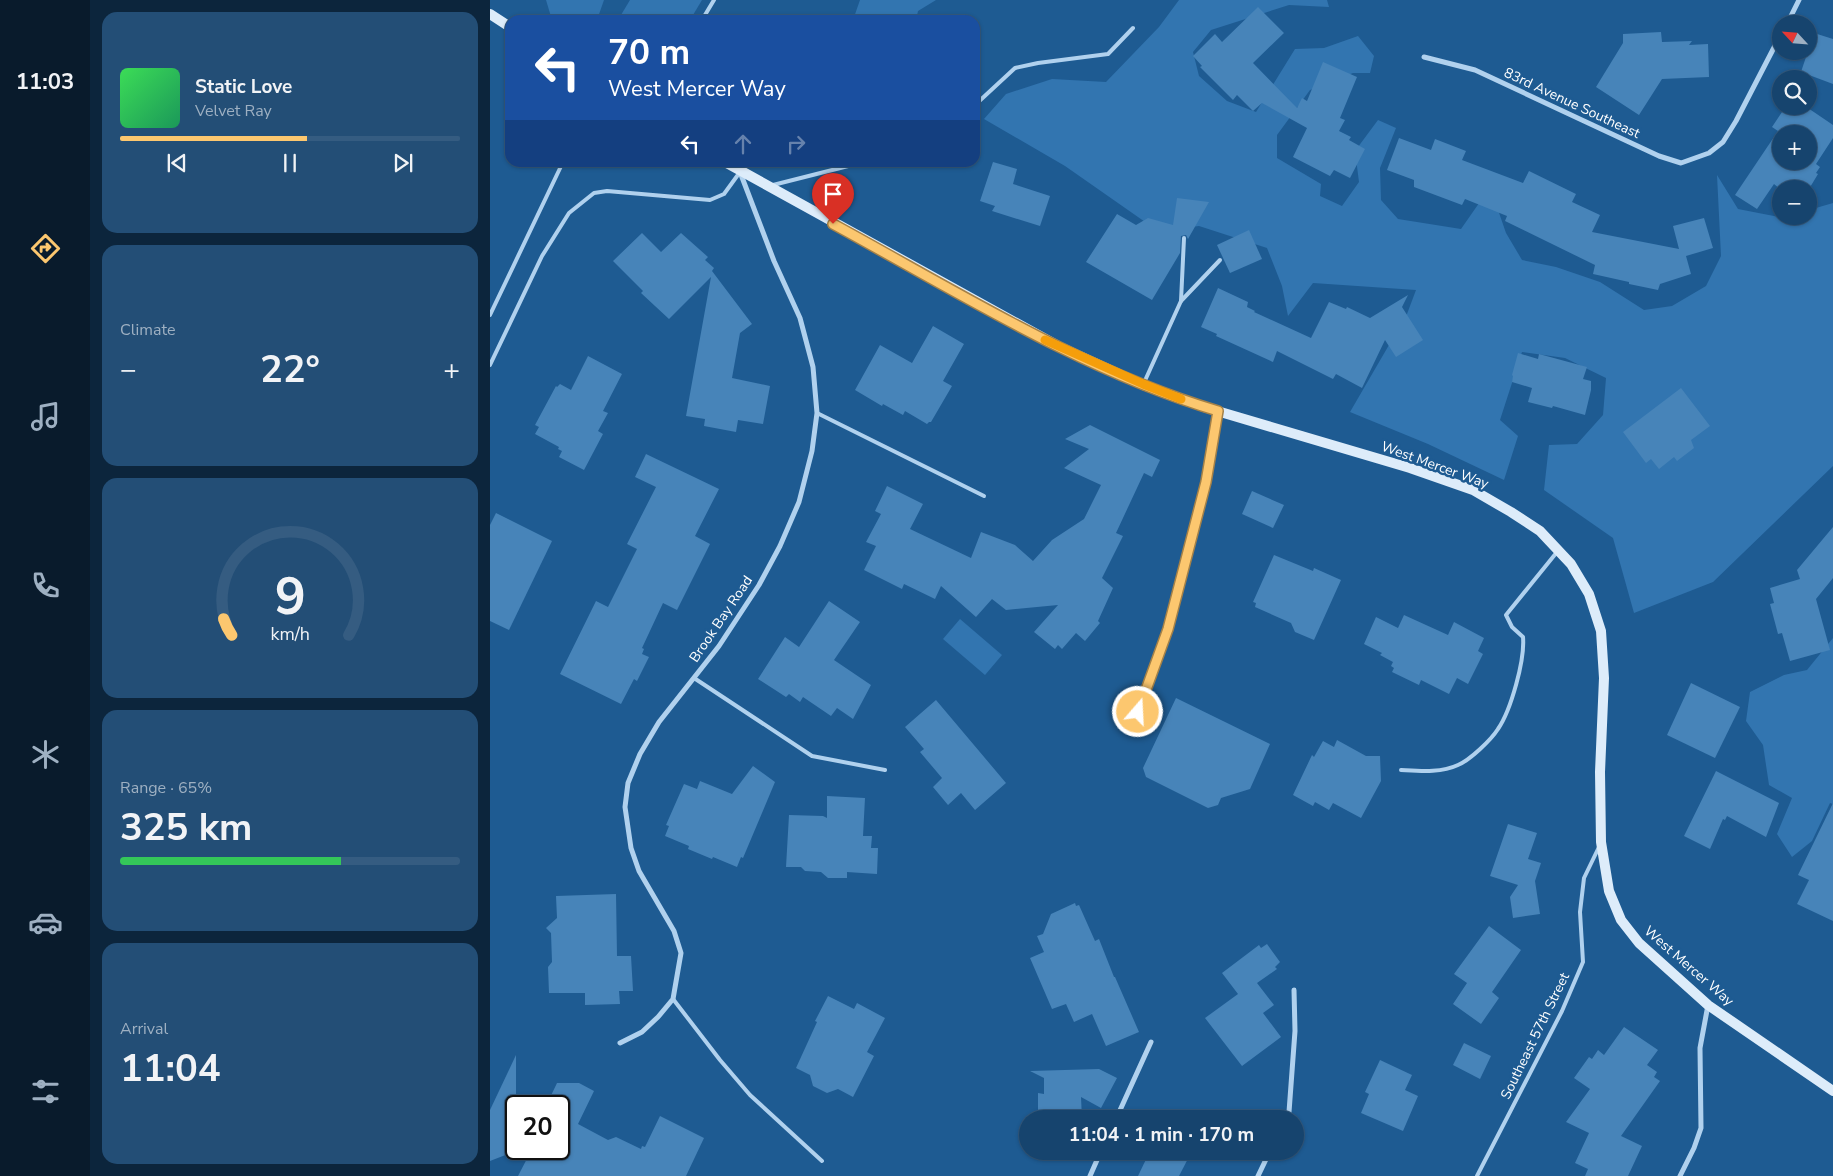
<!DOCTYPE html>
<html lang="en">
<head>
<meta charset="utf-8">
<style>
	:root { --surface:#16446e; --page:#234e76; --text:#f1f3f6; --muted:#9eb0c2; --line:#355c81; --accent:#fcc76f }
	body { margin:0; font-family:"Nunito Sans",sans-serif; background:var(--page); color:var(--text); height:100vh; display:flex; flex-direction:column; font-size:19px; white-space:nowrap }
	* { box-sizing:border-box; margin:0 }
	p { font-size:16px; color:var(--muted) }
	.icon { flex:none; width:28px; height:28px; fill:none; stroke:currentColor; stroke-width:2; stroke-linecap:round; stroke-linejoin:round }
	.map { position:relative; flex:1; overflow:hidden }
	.panel { display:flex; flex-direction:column; gap:12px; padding:12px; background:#0c253c; width:400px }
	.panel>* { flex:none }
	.top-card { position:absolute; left:15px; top:15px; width:475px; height:152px; border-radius:15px; box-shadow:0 1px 4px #0004,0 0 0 1px var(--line); background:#1a4fa0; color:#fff; overflow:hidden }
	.needle { width:32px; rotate:296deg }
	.fabs { position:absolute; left:1282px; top:15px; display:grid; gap:10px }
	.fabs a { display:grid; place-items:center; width:45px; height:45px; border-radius:50%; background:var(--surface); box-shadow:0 1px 4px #0004,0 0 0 1px var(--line); font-size:25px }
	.speed { position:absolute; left:15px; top:1095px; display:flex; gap:10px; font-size:25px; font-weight:700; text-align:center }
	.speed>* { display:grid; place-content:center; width:65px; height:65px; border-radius:50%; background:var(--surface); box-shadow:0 1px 4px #0004,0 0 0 1px var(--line); line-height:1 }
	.speed .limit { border:2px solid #111; border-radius:8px; background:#fff; color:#111 }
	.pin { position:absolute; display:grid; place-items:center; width:42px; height:42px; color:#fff; margin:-51px -21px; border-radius:50% 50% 50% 0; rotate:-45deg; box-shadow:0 0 5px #0007 }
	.pin .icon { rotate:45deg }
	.me { position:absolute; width:55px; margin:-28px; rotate:19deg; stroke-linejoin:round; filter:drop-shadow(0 0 4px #0008) }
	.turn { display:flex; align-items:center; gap:18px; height:105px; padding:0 20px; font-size:22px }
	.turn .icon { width:65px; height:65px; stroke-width:2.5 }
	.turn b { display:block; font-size:35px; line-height:42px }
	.lanes { display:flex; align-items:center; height:48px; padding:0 20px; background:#0003; justify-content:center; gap:25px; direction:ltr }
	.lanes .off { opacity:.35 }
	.big { font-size:38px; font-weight:700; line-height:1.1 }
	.panel .card { flex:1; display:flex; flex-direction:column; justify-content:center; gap:8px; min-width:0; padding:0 18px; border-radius:15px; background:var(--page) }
	.panel .dial { align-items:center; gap:0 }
	.dial svg { height:130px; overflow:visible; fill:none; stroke:var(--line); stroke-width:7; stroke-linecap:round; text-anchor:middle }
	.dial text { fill:var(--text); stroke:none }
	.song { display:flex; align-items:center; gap:15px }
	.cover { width:60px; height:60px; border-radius:8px; background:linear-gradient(135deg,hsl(130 70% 55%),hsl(150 70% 35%)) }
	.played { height:5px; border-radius:2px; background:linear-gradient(90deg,var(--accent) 55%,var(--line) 55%) }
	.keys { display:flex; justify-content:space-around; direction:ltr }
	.heat { display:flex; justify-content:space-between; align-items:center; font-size:28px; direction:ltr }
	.charge { height:8px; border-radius:4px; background:linear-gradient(90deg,#34c759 65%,var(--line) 0) }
	.trip { position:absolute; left:529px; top:1110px; width:285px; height:50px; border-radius:25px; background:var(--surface); box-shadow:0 1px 4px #0004,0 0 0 1px var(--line); font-weight:700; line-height:50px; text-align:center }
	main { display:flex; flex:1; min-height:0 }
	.tabs { display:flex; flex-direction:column; width:90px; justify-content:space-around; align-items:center; background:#091b2c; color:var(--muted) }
	.tabs .icon { width:35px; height:35px }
	.tabs .selected { color:var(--accent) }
	.tabs b { font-size:22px; color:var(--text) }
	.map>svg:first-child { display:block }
</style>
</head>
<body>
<main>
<nav class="tabs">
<b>11:03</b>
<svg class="icon selected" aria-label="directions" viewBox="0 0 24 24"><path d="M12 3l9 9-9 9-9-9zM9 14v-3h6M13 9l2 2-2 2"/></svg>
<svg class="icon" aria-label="music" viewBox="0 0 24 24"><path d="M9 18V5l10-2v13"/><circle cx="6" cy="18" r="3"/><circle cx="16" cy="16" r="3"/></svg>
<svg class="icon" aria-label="phone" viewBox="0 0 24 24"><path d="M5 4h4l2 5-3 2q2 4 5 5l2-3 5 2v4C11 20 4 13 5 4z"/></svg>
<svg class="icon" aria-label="climate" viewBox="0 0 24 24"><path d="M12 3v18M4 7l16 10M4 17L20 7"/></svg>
<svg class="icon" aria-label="car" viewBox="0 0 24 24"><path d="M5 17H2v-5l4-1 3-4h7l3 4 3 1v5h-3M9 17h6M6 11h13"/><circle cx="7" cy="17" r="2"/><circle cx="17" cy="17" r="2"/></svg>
<svg class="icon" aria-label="filters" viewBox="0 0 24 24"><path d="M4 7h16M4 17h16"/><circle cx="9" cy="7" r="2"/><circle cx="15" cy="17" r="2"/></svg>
</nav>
<section class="panel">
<div class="card">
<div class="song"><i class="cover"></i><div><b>Static Love</b><p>Velvet Ray</p></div></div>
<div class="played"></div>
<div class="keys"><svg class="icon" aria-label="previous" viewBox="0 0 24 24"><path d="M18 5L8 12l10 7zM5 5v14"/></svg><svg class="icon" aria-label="pause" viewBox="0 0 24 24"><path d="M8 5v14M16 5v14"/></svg><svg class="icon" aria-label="next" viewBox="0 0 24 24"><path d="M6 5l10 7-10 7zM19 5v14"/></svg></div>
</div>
<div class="card"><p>Climate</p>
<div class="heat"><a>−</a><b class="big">22°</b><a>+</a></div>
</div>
<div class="card dial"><svg viewBox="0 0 100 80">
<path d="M14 69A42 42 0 1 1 86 69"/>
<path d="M14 69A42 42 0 0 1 9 59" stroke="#fcc76f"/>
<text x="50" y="56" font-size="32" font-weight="700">9</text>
<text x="50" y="72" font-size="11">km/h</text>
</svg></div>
<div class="card"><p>Range · 65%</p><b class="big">325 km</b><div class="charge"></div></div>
<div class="card"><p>Arrival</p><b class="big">11:04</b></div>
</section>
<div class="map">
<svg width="1343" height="1176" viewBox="0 0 1343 1176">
	<rect width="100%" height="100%" fill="#1e5b92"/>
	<g fill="#3275b0">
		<polygon points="56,0 114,0 107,20 62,20"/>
		<polygon points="140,0 212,0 200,20 128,20"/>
		<polygon points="370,0 446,0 428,11 426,20 363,20"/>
		<polygon points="689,0 837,0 839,7 799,5 721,30 703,52 709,76 737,101 766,112 805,49 834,48 868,36 884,56 880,73 863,73 820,90 787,135 787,158 831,184 830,196 852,206 869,182 865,151 888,120 906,128 890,168 891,200 908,219 971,229 994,196 1006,204 1016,233 1032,260 1066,267 1110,282 1154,310 1182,306 1216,286 1231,256 1227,175 1248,209 1289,217 1319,216 1319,210 1343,203 1343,466 1223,582 1144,613 1123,538 1054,490 1059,445 1087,444 1113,415 1116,378 1075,358 1032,352 1010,420 1028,436 1014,480 938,444 860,412 917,314 926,290 823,283 798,316 792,286 777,248 709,226 668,231 575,166 494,119 516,94 562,79 616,82 669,27"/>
		<polygon points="470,619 512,655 495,675 453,639"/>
		<polygon points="1343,638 1343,804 1340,803 1322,841 1302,857 1287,834 1302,798 1279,785 1273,745 1256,721 1260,692 1294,675 1317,670"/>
	</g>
	<g fill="#4784b9" fill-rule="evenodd">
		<polygon points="768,7 794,33 763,63 807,108 812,98 817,101 833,62 867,77 850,118 855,120 849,131 861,137 859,140 875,149 860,178 844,170 840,176 803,157 817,128 772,103 763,111 747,95 743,100 710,67 712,66 703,56 725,34 732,42"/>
		<polygon points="1171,32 1172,42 1202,41 1199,45 1218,44 1219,77 1172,79 1149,115 1106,87 1133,43 1133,34"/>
		<polygon points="1324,33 1343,39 1343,84 1311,72"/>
		<path d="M1296,106H1315L1343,125V138L1326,164L1330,167L1326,173L1328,174L1319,189H1290L1284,184L1267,209L1245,195L1288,131L1282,127ZM1291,134H1319V161H1291Z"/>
		<polygon points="909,138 941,150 945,139 976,151 972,160 1033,183 1039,171 1086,194 1082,202 1110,215 1102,232 1189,249 1183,226 1214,218 1223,248 1196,256 1201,274 1170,284 1168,290 1139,284 1139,282 1103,274 1105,265 1015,221 1017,216 975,199 972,205 924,187 924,180 897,170"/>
		<polygon points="503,162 527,169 523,184 560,196 550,226 502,211 505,206 490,201"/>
		<polygon points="687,198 719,202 698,239 696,235 691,236 690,253 662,300 596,262 627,214 646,225 658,218 683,225"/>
		<polygon points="759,230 772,259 740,273 727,245"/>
		<polygon points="152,233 171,252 191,233 218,257 215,260 224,268 222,271 262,324 250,333 242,378 280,386 273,424 248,420 246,432 214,426 215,419 196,416 221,277 179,319 151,293 153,291 123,261"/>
		<polygon points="728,288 758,302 757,307 765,311 764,312 821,338 839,302 856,309 857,307 880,318 918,295 912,307 933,340 906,357 895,340 872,388 846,374 843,379 787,351 783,362 726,336 727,334 711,327"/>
		<polygon points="443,326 474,344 453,381 462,386 441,422 439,422 437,424 415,411 413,415 393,404 392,406 365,390 390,345 422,363"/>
		<polygon points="1028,353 1048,359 1049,354 1097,367 1093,379 1101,381 1101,390 1095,415 1063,406 1062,408 1038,402 1042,388 1022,382 1023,376 1022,375"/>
		<polygon points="98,356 132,374 113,411 118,413 108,431 113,434 94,470 69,457 72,451 68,449 69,447 45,434 49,427 45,425 66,386 67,387 70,384 81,390"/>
		<polygon points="1191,388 1220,426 1201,440 1204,448 1187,461 1184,457 1169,469 1161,459 1156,463 1133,432"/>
		<polygon points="600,425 670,460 662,477 654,473 626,533 633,536 612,578 623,588 608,621 610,623 595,641 586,633 572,649 568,645 565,649 544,632 568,605 516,610 502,599 486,617 451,586 445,599 414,584 412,589 374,570 386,546 376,542 391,514 385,511 397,486 433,504 420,529 481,558 491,532 525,545 543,561 562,540 594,519 611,485 574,468 599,449 575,439"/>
		<polygon points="156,454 229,489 205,536 220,544 187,610 173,603 152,648 154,649 152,654 159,657 147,681 144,679 131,704 70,674 106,601 118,607 147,549 137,544 166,487 145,477"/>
		<polygon points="762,491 794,505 783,528 752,514"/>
		<polygon points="6,513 62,541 19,630 0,621 0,525"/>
		<polygon points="1343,527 1343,578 1326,599 1340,650 1300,661 1292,633 1288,634 1280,604 1284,603 1280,588 1310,579 1307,570"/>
		<polygon points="784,555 823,571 824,568 851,580 824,640 805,632 801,623 765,607 766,603 763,602"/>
		<polygon points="339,601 370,622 344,660 381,685 363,719 347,708 341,716 313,697 310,702 299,694 296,697 268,679 295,637 309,647"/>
		<polygon points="914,615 958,635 964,622 994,638 988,651 993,654 978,684 967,678 959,694 931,680 929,685 902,672 904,668 901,666 903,662 890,655 892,653 874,644 886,617 908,628"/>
		<polygon points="1201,683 1250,707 1225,758 1177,735"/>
		<polygon points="686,698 780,744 760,789 731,798 728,805 718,808 656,777 653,768"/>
		<polygon points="446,700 516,783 485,810 471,793 458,805 443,787 452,778 430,752 434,749 415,727"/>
		<polygon points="847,740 876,756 890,756 891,781 871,818 843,803 839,810 825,802 823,806 803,795 822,755 824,757 833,741 844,747"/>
		<polygon points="263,766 285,782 253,858 251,857 247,867 223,857 222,859 198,849 199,846 175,836 179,826 176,825 194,784 207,789 210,781 242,794"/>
		<polygon points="1226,771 1289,803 1276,837 1237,816 1235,820 1233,819 1220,849 1194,836"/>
		<polygon points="337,796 375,798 373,836 382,836 381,848 388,848 387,874 357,872 357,878 338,878 331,872 315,871 311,867 296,867 299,815 333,816 337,818"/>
		<polygon points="1343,803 1343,921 1307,904 1319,880 1308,875"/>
		<polygon points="1018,824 1047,833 1038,859 1051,863 1045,881 1050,914 1023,918 1020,897 1028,885 1000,876"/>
		<polygon points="126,894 127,956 141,956 143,991 129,991 130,1004 95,1005 95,993 59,993 58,967 62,962 61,933 56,928 67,918 66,896"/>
		<polygon points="585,903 586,906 589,905 605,941 609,939 624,977 625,977 649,1032 616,1046 602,1014 584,1022 576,1004 562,1009 540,958 554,952 547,936 553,934 561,914"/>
		<polygon points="999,926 1031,950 1002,992 1009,998 991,1024 963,1004 977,983 964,974"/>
		<polygon points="777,944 790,962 785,967 787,969 767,983 784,1005 773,1013 791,1037 752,1066 715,1018 748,994 732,973 769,945 771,948"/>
		<polygon points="338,996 364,1009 367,1003 395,1018 377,1052 384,1056 363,1097 348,1089 337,1093 323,1086 320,1075 306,1068 327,1022 325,1021"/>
		<polygon points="1134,1027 1168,1050 1157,1065 1167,1072 1164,1077 1170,1081 1131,1136 1152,1146 1138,1176 1095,1176 1098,1169 1085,1163 1099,1133 1076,1122 1100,1089 1084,1078 1099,1057 1102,1059 1108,1050 1114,1055"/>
		<polygon points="974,1043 1001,1056 990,1079 963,1065"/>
		<polygon points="26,1055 26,1151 0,1161 0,1110"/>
		<polygon points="890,1060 922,1075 915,1090 928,1096 913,1131 871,1113 879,1094 875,1092"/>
		<polygon points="609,1069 627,1078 611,1108 591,1097 592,1119 548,1119 548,1093 554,1094 554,1078 540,1071"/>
		<polygon points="67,1083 89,1083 104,1091 88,1124 118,1140 126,1137 151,1149 152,1146 155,1147 170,1116 214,1138 196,1176 28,1176 42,1149 69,1149 69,1106 56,1106"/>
		<polygon points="660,1151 702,1151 689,1176 648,1176"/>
	</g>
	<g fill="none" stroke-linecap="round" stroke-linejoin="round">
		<g stroke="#b0d1ee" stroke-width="4">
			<polyline points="212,20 224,0"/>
			<polyline points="485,105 525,68 548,63 618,54 643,28"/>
			<polyline points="283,185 374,162"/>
			<polyline points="691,301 730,260"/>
			<polyline points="0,315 73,162"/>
			<polyline points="0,365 52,256 79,213 104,193 117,191 220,200 234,194 250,172"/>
			<polyline points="653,385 691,301 694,238"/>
			<polyline points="327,413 494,496"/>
			<polyline points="204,678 322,756 395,770"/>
			<polyline points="648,712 678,629 716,482 728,411"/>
			<path d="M911,770C930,771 951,773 968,765C980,760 1001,740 1008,729C1021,710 1035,660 1033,637L1022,627L1016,615L1067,552"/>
			<polyline points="183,999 230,1060 260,1095 332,1161"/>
			<polyline points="987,1176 1072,1011 1093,962 1090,912 1094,878 1109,847"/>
		</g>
		<g stroke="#b0d1ee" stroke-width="5">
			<polyline points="1297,24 1309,0"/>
			<polyline points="934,57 985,70 1169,156 1191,163 1219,153 1233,142 1246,121 1291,34"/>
			<polyline points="130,1043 152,1032 168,1017 183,999 191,953 184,931 149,871 141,848 135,807 138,783 150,754 169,722 229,646 269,585 290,546 309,502 322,451 327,413 323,367 310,318 284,261 250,172"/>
			<polyline points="626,1119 661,1042"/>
			<polyline points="796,1119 799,1112 805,1031 804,990"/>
			<polyline points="600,1176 611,1151"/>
			<polyline points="768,1176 780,1151"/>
			<polyline points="1190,1176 1204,1148 1211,1128 1210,1048 1218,1005"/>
		</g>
		<g stroke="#ddecfa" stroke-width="10">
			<polyline points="0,14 20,27"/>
			<polyline points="235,162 568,346 653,385 717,408 920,468 983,490 1021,512 1050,531 1081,564 1099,594 1111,631 1114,678 1110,772 1111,842 1119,891 1131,920 1149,943 1218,1005 1343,1091"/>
		</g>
	</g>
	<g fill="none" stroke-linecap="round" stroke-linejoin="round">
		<g stroke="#a48148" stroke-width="12">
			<path id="route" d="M343,224C468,292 591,370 728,411L716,482L678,629L648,712"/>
		</g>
		<use href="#route" stroke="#fcc76f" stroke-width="9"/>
		<polyline stroke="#f59e0b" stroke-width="9" points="555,340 653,384 691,399"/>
	</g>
	<g text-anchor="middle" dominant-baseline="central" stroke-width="5" stroke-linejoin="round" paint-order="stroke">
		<g font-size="14" fill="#fff" stroke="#1e5b92">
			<text transform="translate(1082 103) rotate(25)">83rd Avenue Southeast</text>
			<text transform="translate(945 465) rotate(20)">West Mercer Way</text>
			<text transform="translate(231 619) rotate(-56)">Brook Bay Road</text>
			<text transform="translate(1199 966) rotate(41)">West Mercer Way</text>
			<text transform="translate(1045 1036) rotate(-64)">Southeast 57th Street</text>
		</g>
	</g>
</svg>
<div class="fabs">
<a><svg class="needle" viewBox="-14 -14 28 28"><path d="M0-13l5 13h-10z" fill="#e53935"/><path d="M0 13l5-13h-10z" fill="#9eb0c2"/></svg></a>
<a><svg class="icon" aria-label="search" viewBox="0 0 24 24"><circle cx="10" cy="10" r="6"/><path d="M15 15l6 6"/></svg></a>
<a>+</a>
<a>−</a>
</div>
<div class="speed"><div class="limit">20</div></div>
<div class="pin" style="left:343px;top:224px;background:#d93025"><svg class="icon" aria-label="arrive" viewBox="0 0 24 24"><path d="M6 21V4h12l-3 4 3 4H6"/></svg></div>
<svg class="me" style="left:648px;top:712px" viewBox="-20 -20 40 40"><circle r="17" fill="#fcc76f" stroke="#fff" stroke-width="3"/><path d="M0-11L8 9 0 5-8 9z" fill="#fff"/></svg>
<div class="trip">11:04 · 1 min · 170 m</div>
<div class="top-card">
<div class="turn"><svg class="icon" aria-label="left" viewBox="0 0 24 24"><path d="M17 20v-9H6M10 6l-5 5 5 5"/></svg><div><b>70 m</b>West Mercer Way</div></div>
<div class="lanes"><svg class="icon" aria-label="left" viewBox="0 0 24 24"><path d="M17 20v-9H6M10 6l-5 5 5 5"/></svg><svg class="icon off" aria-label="ahead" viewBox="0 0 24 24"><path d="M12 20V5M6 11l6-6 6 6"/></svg><svg class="icon off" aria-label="right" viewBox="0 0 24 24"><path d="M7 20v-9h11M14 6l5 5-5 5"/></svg></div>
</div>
</div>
</main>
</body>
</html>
